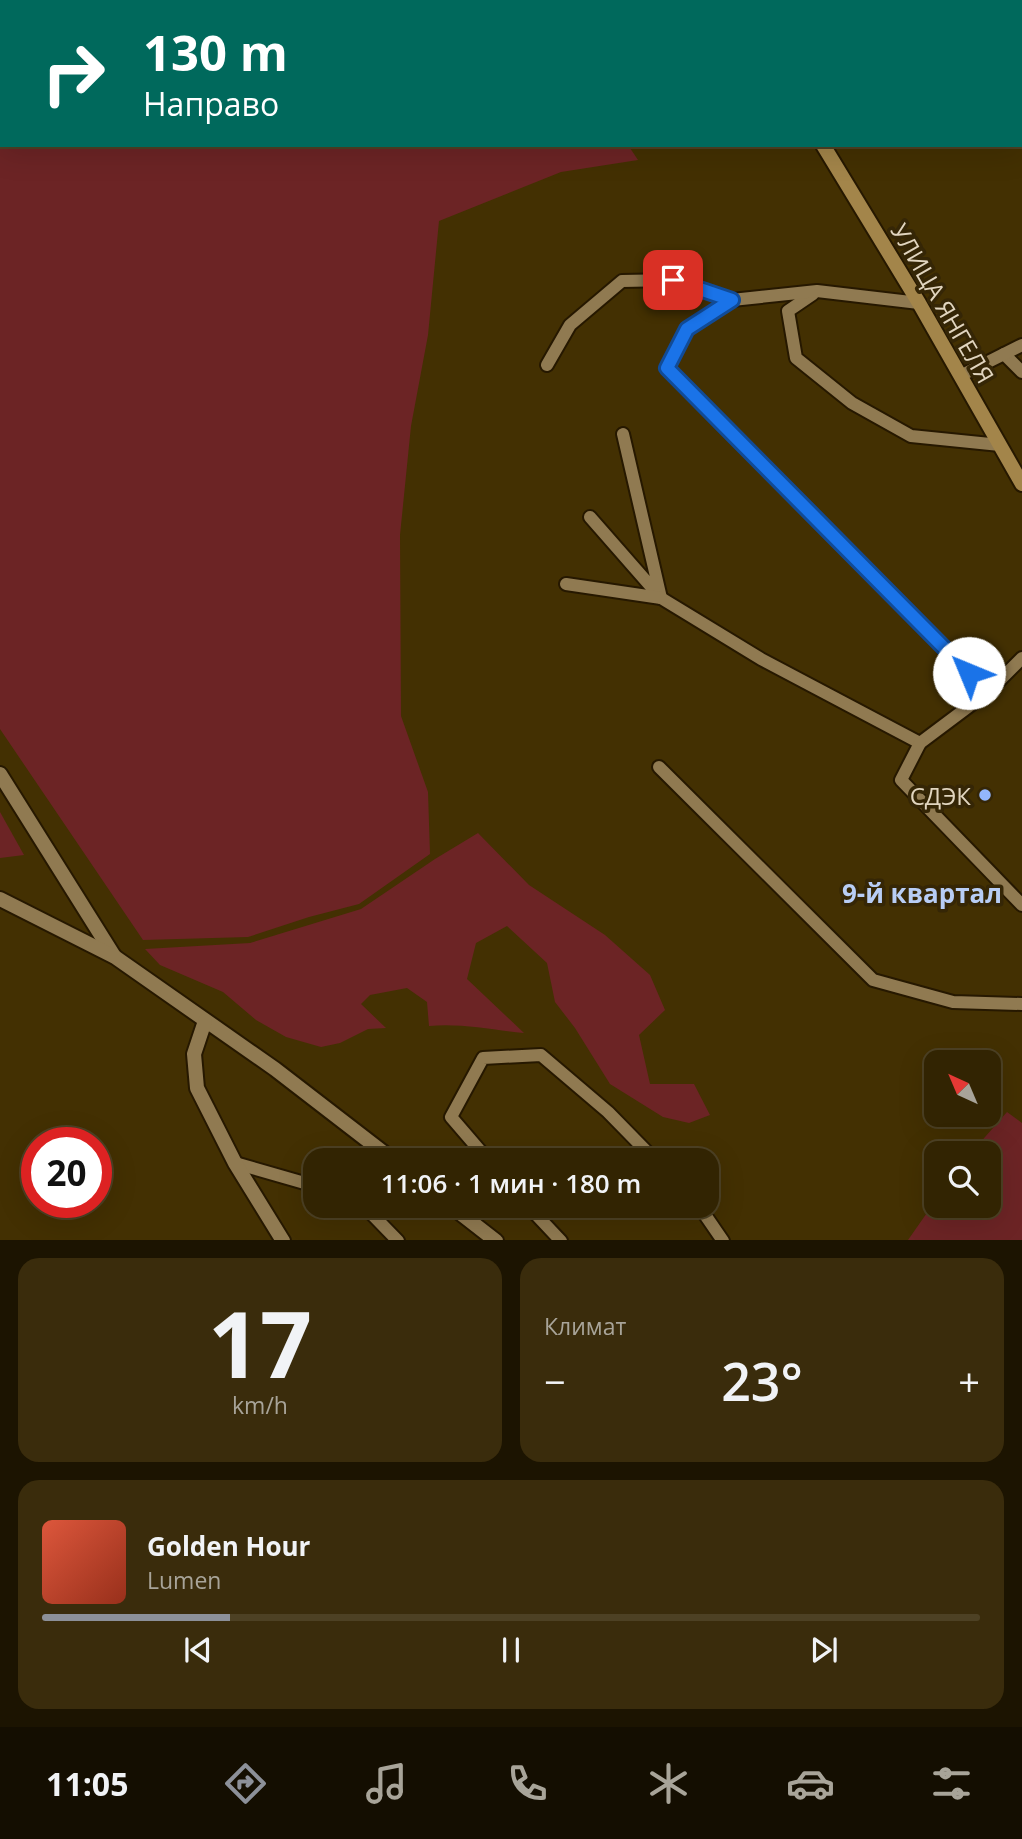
<!DOCTYPE html>
<html lang="ru">
<head>
<meta charset="utf-8">
<style>
	:root { --surface:#322402; --page:#3a2c0c; --text:#f1f3f6; --muted:#a8a499; --line:#4d4124; --accent:#8c9099 }
	body { margin:0; font-family:"Open Sans",sans-serif; background:var(--page); color:var(--text); height:100vh; display:flex; flex-direction:column; font-size:26px; white-space:nowrap }
	* { box-sizing:border-box; margin:0 }
	p { font-size:23px; color:var(--muted) }
	.icon { flex:none; width:38px; height:38px; fill:none; stroke:currentColor; stroke-width:2; stroke-linecap:round; stroke-linejoin:round }
	.map { position:relative; height:1240px; overflow:hidden }
	.panel { display:flex; flex-direction:column; gap:18px; padding:18px; background:#1c1401; flex:1 }
	.panel>* { flex:none }
	.hud { position:absolute; left:0px; top:0px; width:1022px; height:147px; box-shadow:0 7px 28px #0002,0 0 0 2px var(--line); background:#00695c; color:#fff; overflow:hidden }
	.needle { width:46px; rotate:316deg }
	.tools { position:absolute; left:924px; top:1050px; display:grid; gap:14px }
	.tools a { display:grid; place-items:center; width:77px; height:77px; border-radius:14px; background:var(--surface); box-shadow:0 7px 28px #0002,0 0 0 2px var(--line); font-size:35px }
	.speed { position:absolute; left:21px; top:1127px; display:flex; gap:14px; font-size:35px; font-weight:700; text-align:center }
	.speed>* { display:grid; place-content:center; width:91px; height:91px; border-radius:50%; background:var(--surface); box-shadow:0 7px 28px #0002,0 0 0 2px var(--line); line-height:1 }
	.speed .limit { border:10px solid #d22; background:#fff; color:#111 }
	.pin { position:absolute; display:grid; place-items:center; width:60px; height:60px; color:#fff; margin:-30px; border-radius:14px; box-shadow:0 4px 10px #0006 }
	.me { position:absolute; width:77px; margin:-38px; rotate:315deg; stroke-linejoin:round; filter:drop-shadow(0 0 5px #0008) }
	.turn { display:flex; align-items:center; gap:24px; height:147px; padding:0 28px; font-size:32px }
	.turn .icon { width:91px; height:91px; stroke-width:2.5 }
	.turn b { display:block; font-size:49px; line-height:60px }
	.big { font-size:52px; font-weight:600; line-height:1.1 }
	.panel .tile { flex:1; display:flex; flex-direction:column; justify-content:center; gap:10px; min-width:0; padding:0 24px; border-radius:21px; background:var(--page) }
	.panel .dial { align-items:center; gap:0 }
	.dial b { font-size:91px; line-height:1 }
	.song { display:flex; align-items:center; gap:21px }
	.cover { width:84px; height:84px; border-radius:10px; background:linear-gradient(135deg,hsl(10 70% 55%),hsl(10 70% 35%)) }
	.played { height:7px; border-radius:4px; background:linear-gradient(90deg,var(--accent) 20%,var(--line) 20%) }
	.keys { display:flex; justify-content:space-around; direction:ltr }
	.heat { display:flex; justify-content:space-between; align-items:center; font-size:38px; direction:ltr }
	.panel .tiles { flex:1; display:grid; gap:18px; grid-template-columns:1fr 1fr }
	.tile:last-child { grid-column:span 2 }
	.trip { position:absolute; left:303px; top:1148px; width:416px; height:70px; border-radius:21px; background:var(--surface); box-shadow:0 7px 28px #0002,0 0 0 2px var(--line); font-weight:600; line-height:70px; text-align:center }
	.dock { display:flex; height:112px; justify-content:space-around; align-items:center; background:#140e01; color:var(--muted) }
	.dock .icon { width:49px; height:49px }
	.dock .selected { color:var(--accent) }
	.dock b { font-size:32px; color:var(--text) }
	.map>svg:first-child { display:block }
</style>
</head>
<body>
<div class="map">
<svg width="1022" height="1241" viewBox="0 0 1022 1241">
	<rect width="100%" height="100%" fill="#433002"/>
	<g fill="#6c2425">
		<polygon points="0,0 613,0 2,2 2,145 628,145 638,160 561,172 439,221 428,335 411,426 400,535 401,716 428,792 430,854 359,904 309,917 248,937 143,940 0,729"/>
		<polygon points="0,812 24,855 0,858"/>
		<path d="M478,833L529,885L605,935L650,975L665,1010L639,1035L650,1084H694L710,1115L689,1123L663,1117L610,1084L575,1028L555,1002L547,963L507,926L476,943L467,979L524,1033C492,1030 461,1023 429,1026L427,1002L407,988L370,995L361,1004L386,1028L368,1029L340,1043L321,1047L286,1037L256,1020L223,992L160,965L145,949L250,943L361,909L435,859Z"/>
		<polygon points="1007,1112 1022,1123 1022,1240 908,1240 936,1200 936,1206 989,1206 989,1153 971,1153"/>
	</g>
	<g fill="none" stroke-linecap="round" stroke-linejoin="round">
		<g stroke="#261800" stroke-width="16">
			<g id="lane">
				<polyline points="1020,125 1022,126"/>
				<polyline points="813,294 788,311 796,358 852,403 911,436 1000,445"/>
				<polyline points="732,300 687,329 667,368 988,692 1022,658"/>
				<polyline points="1004,354 1022,372"/>
				<polyline points="547,365 570,325 622,281 673,280 732,300 817,291 919,303"/>
				<polyline points="960,376 1022,345"/>
				<polyline points="590,517 661,598 623,434"/>
				<polyline points="566,584 661,598 761,659 920,743 988,692"/>
				<polyline points="920,743 901,780 1022,905"/>
				<polyline points="659,767 873,980 953,1002 1022,1004"/>
				<polyline points="488,1160 451,1117 483,1058 541,1055 608,1112 655,1160"/>
				<polyline points="235,1163 315,1186"/>
				<polyline points="364,1206 398,1241"/>
				<polyline points="528,1206 561,1241"/>
				<polyline points="699,1206 723,1241"/>
			</g>
		</g>
		<g stroke="#261800" stroke-width="18">
			<g id="street">
				<polyline points="0,774 114,956"/>
				<polyline points="0,899 115,957 275,1069 393,1160"/>
				<polyline points="205,1021 194,1054 197,1088 235,1163 283,1241"/>
				<polyline points="451,1206 496,1241"/>
			</g>
		</g>
		<g stroke="#261800" stroke-width="18">
			<g id="secondary">
				<polyline points="739,0 740,2"/>
				<polyline points="823,145 919,303 1022,484"/>
			</g>
		</g>
		<use href="#lane" stroke="#907a51" stroke-width="12"/>
		<use href="#street" stroke="#907a51" stroke-width="14"/>
		<use href="#secondary" stroke="#a3854a" stroke-width="14"/>
	</g>
	<g fill="none" stroke-linecap="round" stroke-linejoin="round">
		<g stroke="#114b97" stroke-width="18">
			<polyline id="route" points="673,280 732,300 687,329 667,368 969,673"/>
		</g>
		<use href="#route" stroke="#1a73e8" stroke-width="12"/>
	</g>
	<circle fill="#93b7fd" stroke="#352606" stroke-width="2.5" cx="985" cy="795" r="7"/>
	<g text-anchor="middle" dominant-baseline="central" stroke-width="7" stroke-linejoin="round" paint-order="stroke">
		<g font-size="24" fill="#e1d5bf" stroke="#352606">
			<text transform="translate(943 303) rotate(60)">УЛИЦА ЯНГЕЛЯ</text>
		</g>
		<g font-size="24" fill="#e1d5bf" stroke="#352606" text-anchor="end">
			<text x="971" y="795">СДЭК</text>
		</g>
		<g font-size="26" font-weight="bold" fill="#b8cdf5" stroke="#352606">
			<text x="922" y="893">9-й квартал</text>
		</g>
	</g>
</svg>
<div class="tools">
<a><svg class="needle" viewBox="-14 -14 28 28"><path d="M0-13l5 13h-10z" fill="#e53935"/><path d="M0 13l5-13h-10z" fill="#a8a499"/></svg></a>
<a><svg class="icon" aria-label="search" viewBox="0 0 24 24"><circle cx="10" cy="10" r="6"/><path d="M15 15l6 6"/></svg></a>
</div>
<div class="speed"><div class="limit">20</div></div>
<div class="pin" style="left:673px;top:280px;background:#d93025"><svg class="icon" aria-label="arrive" viewBox="0 0 24 24"><path d="M6 21V4h12l-3 4 3 4H6"/></svg></div>
<svg class="me" style="left:969px;top:673px" viewBox="-20 -20 40 40"><circle r="19" fill="#fff"/><path d="M0-13L10 11 0 6-10 11z" fill="#1a73e8"/></svg>
<div class="trip">11:06 · 1 мин · 180 m</div>
<div class="hud">
<div class="turn"><svg class="icon" aria-label="right" viewBox="0 0 24 24"><path d="M7 20v-9h11M14 6l5 5-5 5"/></svg><div><b>130 m</b>Направо</div></div>
</div>
</div>
<section class="panel">
<div class="tiles">
<div class="tile dial"><b>17</b><p>km/h</p></div>
<div class="tile"><p>Климат</p>
<div class="heat"><a>−</a><b class="big">23°</b><a>+</a></div>
</div>
<div class="tile">
<div class="song"><i class="cover"></i><div><b>Golden Hour</b><p>Lumen</p></div></div>
<div class="played"></div>
<div class="keys"><svg class="icon" aria-label="previous" viewBox="0 0 24 24"><path d="M18 5L8 12l10 7zM5 5v14"/></svg><svg class="icon" aria-label="pause" viewBox="0 0 24 24"><path d="M8 5v14M16 5v14"/></svg><svg class="icon" aria-label="next" viewBox="0 0 24 24"><path d="M6 5l10 7-10 7zM19 5v14"/></svg></div>
</div>
</div>
</section>
<nav class="dock">
<b>11:05</b>
<svg class="icon selected" aria-label="directions" viewBox="0 0 24 24"><path d="M12 3l9 9-9 9-9-9zM9 14v-3h6M13 9l2 2-2 2"/></svg>
<svg class="icon" aria-label="music" viewBox="0 0 24 24"><path d="M9 18V5l10-2v13"/><circle cx="6" cy="18" r="3"/><circle cx="16" cy="16" r="3"/></svg>
<svg class="icon" aria-label="phone" viewBox="0 0 24 24"><path d="M5 4h4l2 5-3 2q2 4 5 5l2-3 5 2v4C11 20 4 13 5 4z"/></svg>
<svg class="icon" aria-label="climate" viewBox="0 0 24 24"><path d="M12 3v18M4 7l16 10M4 17L20 7"/></svg>
<svg class="icon" aria-label="car" viewBox="0 0 24 24"><path d="M5 17H2v-5l4-1 3-4h7l3 4 3 1v5h-3M9 17h6M6 11h13"/><circle cx="7" cy="17" r="2"/><circle cx="17" cy="17" r="2"/></svg>
<svg class="icon" aria-label="filters" viewBox="0 0 24 24"><path d="M4 7h16M4 17h16"/><circle cx="9" cy="7" r="2"/><circle cx="15" cy="17" r="2"/></svg>
</nav>
</body>
</html>
